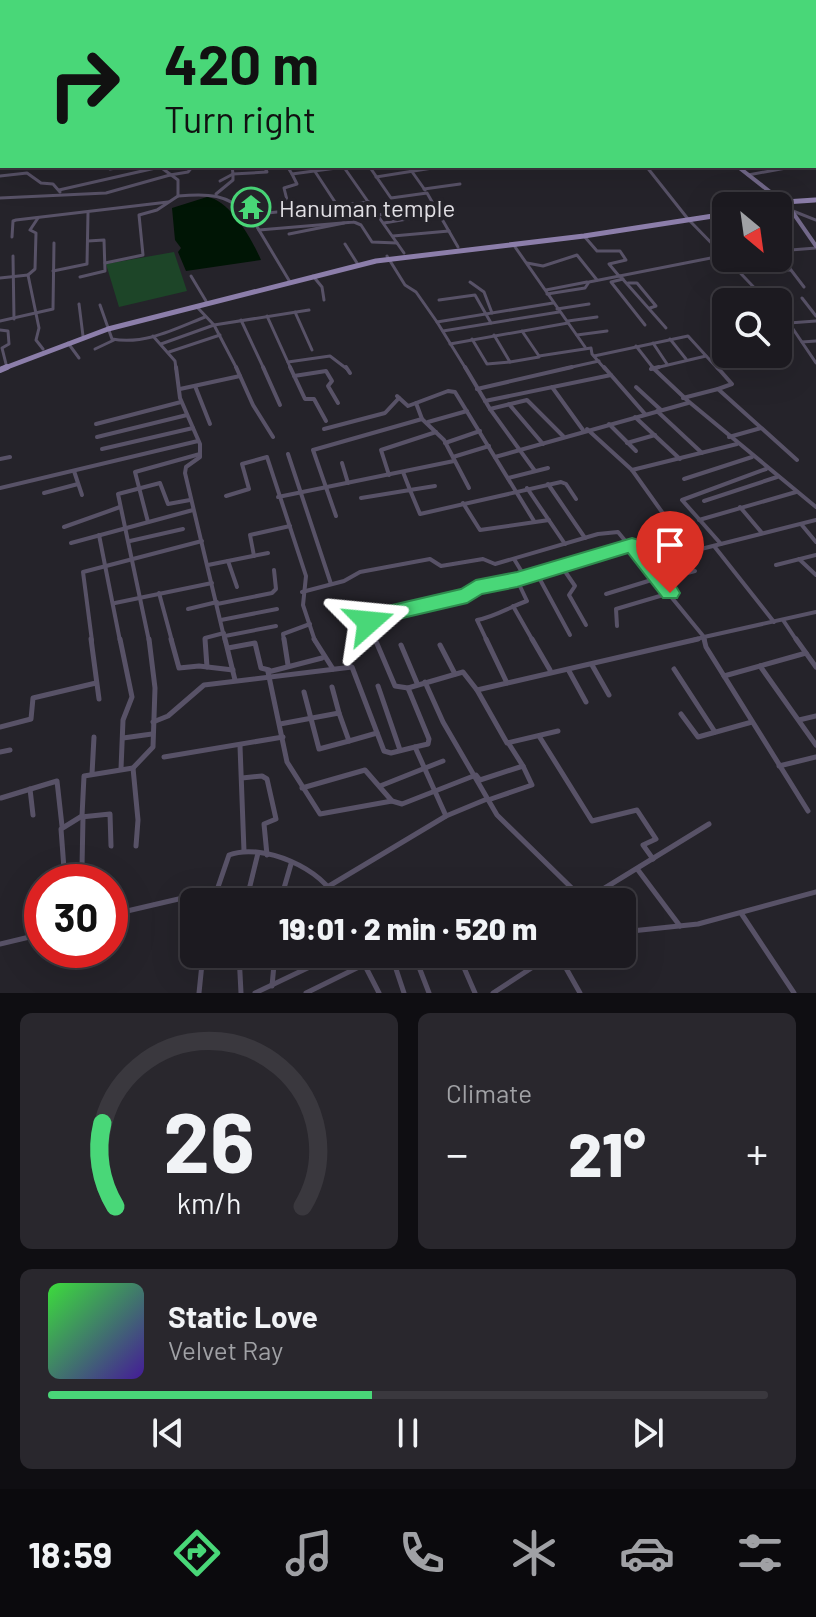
<!DOCTYPE html>
<html lang="en">
<head>
<meta charset="utf-8">
<style>
	:root { --surface:#1c1a20; --page:#29272d; --text:#f1f3f6; --muted:#a0a1a5; --line:#3a383e; --accent:#49d778 }
	body { margin:0; font-family:Barlow,sans-serif; background:var(--page); color:var(--text); height:100vh; display:flex; flex-direction:column; font-size:30px; white-space:nowrap }
	* { box-sizing:border-box; margin:0 }
	p { font-size:26px; color:var(--muted) }
	.icon { flex:none; width:44px; height:44px; fill:none; stroke:currentColor; stroke-width:2; stroke-linecap:round; stroke-linejoin:round }
	.map { position:relative; height:993px; overflow:hidden }
	.drawer { display:flex; flex-direction:column; gap:20px; padding:20px; background:#0f0e12; flex:1 }
	.drawer>* { flex:none }
	.guide { position:absolute; left:0px; top:0px; width:816px; height:168px; box-shadow:0 8px 32px #0002,0 0 0 2px var(--line); background:#49d778; color:#111; overflow:hidden }
	.needle { width:52px; rotate:151deg }
	.fabs { position:absolute; left:712px; top:192px; display:grid; gap:16px }
	.fabs a { display:grid; place-items:center; width:80px; height:80px; border-radius:12px; background:var(--surface); box-shadow:0 8px 32px #0002,0 0 0 2px var(--line); font-size:40px }
	.speed { position:absolute; left:24px; top:864px; display:flex; gap:16px; font-size:40px; font-weight:700; text-align:center }
	.speed>* { display:grid; place-content:center; width:104px; height:104px; border-radius:50%; background:var(--surface); box-shadow:0 8px 32px #0002,0 0 0 2px var(--line); line-height:1 }
	.speed .limit { border:12px solid #d22; background:#fff; color:#111 }
	.pin { position:absolute; display:grid; place-items:center; width:68px; height:68px; color:#fff; margin:-82px -34px; border-radius:50% 50% 50% 0; rotate:-45deg; box-shadow:0 0 8px #0007 }
	.pin .icon { rotate:45deg }
	.me { position:absolute; width:88px; margin:-44px; rotate:72deg; stroke-linejoin:round; filter:drop-shadow(0 0 6px #0008) }
	.turn { display:flex; align-items:center; gap:28px; height:168px; padding:0 32px; font-size:36px }
	.turn .icon { width:104px; height:104px; stroke-width:2.5 }
	.turn b { display:block; font-size:56px; line-height:68px }
	.big { font-size:60px; font-weight:800; line-height:1.1 }
	.drawer .card { flex:1; display:flex; flex-direction:column; justify-content:center; gap:12px; min-width:0; padding:0 28px; border-radius:12px; background:var(--page) }
	.drawer .dial { align-items:center; gap:0 }
	.dial svg { height:208px; overflow:visible; fill:none; stroke:var(--line); stroke-width:7; stroke-linecap:round; text-anchor:middle }
	.dial text { fill:var(--text); stroke:none }
	.song { display:flex; align-items:center; gap:24px }
	.cover { width:96px; height:96px; border-radius:12px; background:linear-gradient(135deg,hsl(120 70% 55%),hsl(260 70% 35%)) }
	.played { height:8px; border-radius:4px; background:linear-gradient(90deg,var(--accent) 45%,var(--line) 45%) }
	.keys { display:flex; justify-content:space-around; direction:ltr }
	.heat { display:flex; justify-content:space-between; align-items:center; font-size:44px; direction:ltr }
	.drawer .tiles { flex:1; display:grid; gap:20px; grid-template-columns:1fr 1fr }
	.card:last-child { grid-column:span 2 }
	.trip { position:absolute; left:180px; top:888px; width:456px; height:80px; border-radius:12px; background:var(--surface); box-shadow:0 8px 32px #0002,0 0 0 2px var(--line); font-weight:800; line-height:80px; text-align:center }
	.dock { display:flex; height:128px; justify-content:space-around; align-items:center; background:#0b0a0d; color:var(--muted) }
	.dock .icon { width:56px; height:56px }
	.dock .on { color:var(--accent) }
	.dock b { font-size:36px; color:var(--text) }
	.map>svg:first-child { display:block }
</style>
</head>
<body>
<div class="map">
<svg width="816" height="993" viewBox="0 0 816 993">
	<rect width="100%" height="100%" fill="#25232a"/>
	<polygon fill="#1d4528" points="174,252 187,291 119,307 106,264"/>
	<path fill="#001505" d="M207,197C230,200 252,239 261,260L186,271L178,252L181,248L175,240L172,208Z"/>
	<g fill="none" stroke-linecap="round" stroke-linejoin="round">
		<g stroke="#585267" stroke-width="2">
			<polyline points="293,0 307,1"/>
			<polyline points="477,1 506,2"/>
			<polyline points="395,2 421,0"/>
			<polyline points="807,2 816,1"/>
		</g>
		<g stroke="#585267" stroke-width="3">
			<polyline points="232,166 233,174 267,172 264,166"/>
			<polyline points="287,166 292,174"/>
			<polyline points="343,166 404,253"/>
			<polyline points="369,166 391,198 427,193 458,247"/>
			<polyline points="408,166 425,190"/>
			<polyline points="646,166 688,219"/>
			<polyline points="110,169 128,166"/>
			<polyline points="314,170 337,205"/>
			<polyline points="170,175 188,172 193,166"/>
			<polyline points="748,175 797,166"/>
			<polyline points="0,176 27,173 41,183 53,184 60,192"/>
			<polyline points="376,177 445,166"/>
			<polyline points="220,181 233,174"/>
			<polyline points="424,189 460,184"/>
			<polyline points="59,190 160,167"/>
			<polyline points="216,194 233,180 233,174"/>
			<path d="M178,196C209,193 226,194 250,215"/>
			<polyline points="0,198 106,193 170,175"/>
			<polyline points="287,200 284,188 297,184 292,174 344,167"/>
			<polyline points="793,211 816,220"/>
			<polyline points="378,215 406,211 413,218 384,223"/>
			<polyline points="689,220 724,256"/>
			<polyline points="259,230 354,222 361,225 372,242 397,243"/>
			<polyline points="289,234 344,223"/>
			<polyline points="393,236 449,231"/>
			<polyline points="584,236 597,251 620,251 626,260 609,264 619,276"/>
			<polyline points="12,237 13,221 16,220 168,202"/>
			<polyline points="345,244 357,263"/>
			<polyline points="513,244 585,347"/>
			<polyline points="778,251 816,248"/>
			<polyline points="778,253 804,287"/>
			<polyline points="13,256 14,319"/>
			<polyline points="387,256 405,285 416,292 437,322 466,369"/>
			<polyline points="726,258 768,302"/>
			<polyline points="760,258 770,270 790,270"/>
			<polyline points="105,263 143,255 139,215 157,210 178,196 178,180 159,166"/>
			<polyline points="527,263 543,266 577,255 597,280"/>
			<polyline points="53,271 87,264 88,213"/>
			<polyline points="28,275 35,269 36,233 30,230 38,218"/>
			<polyline points="191,276 206,301"/>
			<polyline points="313,276 322,287 324,300"/>
			<polyline points="620,276 666,328"/>
			<polyline points="80,277 105,271 104,240 88,241"/>
			<polyline points="0,278 28,275 39,328 36,340 43,349"/>
			<polyline points="623,279 611,282 645,325"/>
			<polyline points="290,282 250,215 369,202"/>
			<polyline points="470,282 484,292 492,313"/>
			<polyline points="628,283 637,283 656,306 650,308"/>
			<polyline points="546,290 587,282"/>
			<polyline points="547,294 585,288 589,282 726,255"/>
			<polyline points="802,298 816,316"/>
			<polyline points="439,300 475,295 491,323"/>
			<polyline points="79,304 83,336"/>
			<path d="M100,305L112,339C145,345 175,329 205,317"/>
			<polyline points="197,307 214,325 309,310"/>
			<polyline points="557,309 589,304"/>
			<polyline points="295,312 312,350"/>
			<polyline points="778,312 789,323 816,321"/>
			<polyline points="267,316 291,369"/>
			<polyline points="241,320 264,369"/>
			<polyline points="0,321 53,309 54,243"/>
			<polyline points="568,321 597,317"/>
			<polyline points="437,322 553,303"/>
			<polyline points="789,323 816,363"/>
			<polyline points="0,330 8,331 9,344 2,348 6,364"/>
			<polyline points="443,331 559,312"/>
			<polyline points="522,331 539,356 591,348 592,354 605,369"/>
			<polyline points="577,335 607,331"/>
			<polyline points="153,336 175,361 176,369"/>
			<polyline points="472,339 487,364 510,362 494,335"/>
			<polyline points="670,339 686,359"/>
			<polyline points="802,342 816,341"/>
			<polyline points="68,343 79,358"/>
			<polyline points="653,343 667,364"/>
			<polyline points="161,344 214,325 237,369"/>
			<polyline points="450,344 568,323"/>
			<polyline points="636,346 654,369"/>
			<polyline points="95,349 114,340"/>
			<polyline points="169,352 220,335"/>
			<polyline points="594,356 688,336 718,369"/>
			<polyline points="288,362 330,356 347,369"/>
			<polyline points="510,362 539,357"/>
			<polyline points="563,369 599,361"/>
			<polyline points="651,369 706,356"/>
		</g>
		<g stroke="#585267" stroke-width="4">
			<polyline points="176,367 180,398 200,444 200,457 186,467 185,473 225,641"/>
			<polyline points="236,367 253,405 273,437"/>
			<polyline points="263,367 280,405"/>
			<polyline points="290,367 305,399 314,399 326,421"/>
			<polyline points="346,367 350,373"/>
			<polyline points="465,367 490,409 535,471"/>
			<polyline points="604,367 645,414"/>
			<polyline points="652,367 688,401 816,507"/>
			<polyline points="717,367 732,384 718,389 797,460"/>
			<polyline points="651,369 659,367"/>
			<polyline points="294,376 326,371 332,381 328,386 338,403"/>
			<polyline points="195,386 210,424"/>
			<polyline points="552,387 583,430"/>
			<polyline points="636,387 661,410"/>
			<polyline points="180,389 240,376"/>
			<polyline points="477,389 572,367"/>
			<polyline points="397,396 408,406 448,391 455,392 534,521"/>
			<polyline points="683,398 718,389"/>
			<polyline points="485,401 611,375"/>
			<polyline points="416,403 422,419 444,440 469,488"/>
			<polyline points="509,404 543,444"/>
			<polyline points="490,409 527,400 563,436"/>
			<polyline points="657,411 702,453"/>
			<polyline points="635,417 680,459"/>
			<polyline points="428,422 467,411"/>
			<polyline points="96,424 181,402"/>
			<polyline points="609,424 636,451"/>
			<polyline points="324,429 385,413 399,398"/>
			<polyline points="587,429 632,470 662,512 697,550 816,520"/>
			<polyline points="97,437 187,415"/>
			<polyline points="729,437 761,428"/>
			<polyline points="445,443 480,431"/>
			<polyline points="627,443 655,435"/>
			<polyline points="102,449 193,428"/>
			<polyline points="288,454 331,584"/>
			<polyline points="453,457 489,446"/>
			<polyline points="495,457 688,403"/>
			<polyline points="0,459 10,457"/>
			<polyline points="342,463 348,483"/>
			<polyline points="632,470 737,444"/>
			<polyline points="74,471 82,495"/>
			<polyline points="403,472 410,490 435,486"/>
			<polyline points="389,475 381,450 436,432"/>
			<polyline points="508,478 548,468"/>
			<polyline points="684,479 752,457"/>
			<polyline points="548,484 585,538"/>
			<polyline points="0,488 198,441"/>
			<polyline points="527,488 565,544"/>
			<polyline points="44,493 78,484"/>
			<polyline points="226,496 249,489 242,464 267,457 306,576 303,605 315,641"/>
			<polyline points="278,497 454,461"/>
			<polyline points="361,498 410,490 420,514 561,482 566,484 576,499"/>
			<polyline points="704,501 777,477"/>
			<polyline points="463,503 480,530 549,520"/>
			<polyline points="740,507 762,533"/>
			<polyline points="336,516 313,450 422,419"/>
			<polyline points="699,520 796,492"/>
			<polyline points="148,522 135,472 200,454"/>
			<polyline points="801,524 816,542"/>
			<polyline points="64,527 120,507"/>
			<polyline points="99,535 120,641"/>
			<polyline points="130,541 183,529"/>
			<polyline points="71,543 193,510"/>
			<polyline points="721,544 682,500 766,469"/>
			<polyline points="714,546 774,622"/>
			<polyline points="254,556 250,535 290,526"/>
			<polyline points="640,556 672,547"/>
			<polyline points="514,559 525,577"/>
			<polyline points="799,559 816,575"/>
			<polyline points="228,561 237,587"/>
			<polyline points="208,565 268,553"/>
			<polyline points="776,565 816,555"/>
			<polyline points="562,567 575,586 569,595 586,625"/>
			<polyline points="537,574 570,635"/>
			<polyline points="660,580 695,571"/>
			<polyline points="302,592 344,581 360,572 430,559 441,566 483,559 495,564 598,534 618,532 704,637 690,641"/>
			<polyline points="159,593 172,641"/>
			<polyline points="606,594 658,578"/>
			<polyline points="115,603 212,583"/>
			<polyline points="217,604 272,593 276,589 274,570"/>
			<polyline points="513,606 533,641"/>
			<polyline points="188,609 217,602"/>
			<polyline points="221,620 277,609"/>
			<polyline points="783,620 797,641"/>
			<polyline points="617,626 616,609 670,593"/>
			<polyline points="225,636 276,626"/>
			<polyline points="92,641 83,572 202,541"/>
			<polyline points="149,641 118,494 160,483 168,504 190,500"/>
			<polyline points="205,641 205,638 224,633"/>
			<polyline points="284,641 283,634 310,624"/>
			<polyline points="376,641 369,625 370,619 467,595 476,587 517,580"/>
			<path d="M487,641L477,620C495,617 509,607 527,601L517,580L632,545"/>
			<polyline points="705,641 704,637 816,612"/>
		</g>
		<g stroke="#585267" stroke-width="5">
			<polyline points="91,639 99,699"/>
			<polyline points="120,639 132,697 123,720 121,769"/>
			<polyline points="171,639 179,668 199,666 233,670"/>
			<polyline points="205,639 207,667"/>
			<polyline points="225,639 235,680"/>
			<polyline points="284,639 288,665"/>
			<polyline points="314,639 333,669"/>
			<polyline points="375,639 395,686 408,688 463,672 477,690 698,639"/>
			<polyline points="486,639 507,683"/>
			<polyline points="532,639 550,670"/>
			<polyline points="704,639 706,647 808,811"/>
			<polyline points="796,639 816,667"/>
			<polyline points="401,645 417,683"/>
			<polyline points="440,645 455,674"/>
			<polyline points="228,648 255,643 261,668 269,670"/>
			<polyline points="322,658 268,672 287,762 320,814 392,801"/>
			<polyline points="592,665 609,695"/>
			<polyline points="760,666 816,745"/>
			<polyline points="674,669 715,732"/>
			<polyline points="569,671 586,702"/>
			<polyline points="724,676 806,653"/>
			<polyline points="425,682 443,722 497,815 584,900"/>
			<polyline points="378,686 400,750"/>
			<polyline points="332,687 339,713"/>
			<polyline points="477,690 507,743 558,731"/>
			<polyline points="304,692 319,749 349,741"/>
			<polyline points="681,714 698,737 752,722"/>
			<polyline points="799,720 816,716"/>
			<polyline points="153,722 168,716 204,685 352,667 384,751 391,753 415,747"/>
			<polyline points="280,724 339,713 349,741 377,733"/>
			<polyline points="0,727 31,719 33,698 96,683"/>
			<polyline points="539,736 592,821 637,810 656,839 643,845 653,859"/>
			<polyline points="123,738 152,734"/>
			<polyline points="240,746 244,851"/>
			<polyline points="0,752 10,750"/>
			<polyline points="164,757 283,737"/>
			<polyline points="779,766 816,757"/>
			<polyline points="133,768 138,820 136,846"/>
			<polyline points="92,774 94,737"/>
			<polyline points="242,778 262,776 267,779 276,819 264,824 267,855"/>
			<polyline points="380,786 443,761"/>
			<polyline points="302,788 365,770 392,801 402,804 476,775 480,780 523,766 509,744"/>
			<polyline points="30,789 33,815"/>
			<polyline points="1,798 57,781 62,826"/>
			<polyline points="488,800 532,785 523,766"/>
			<polyline points="446,816 487,799"/>
			<polyline points="81,817 110,814 111,846"/>
			<polyline points="82,867 83,817"/>
			<polyline points="638,870 680,926"/>
			<polyline points="65,882 61,829 82,816 84,776 133,768 153,747 155,688 149,639"/>
			<polyline points="329,886 446,816 415,747 428,744 429,739 408,688"/>
			<polyline points="281,897 293,902"/>
			<polyline points="214,902 217,890"/>
			<polyline points="246,902 258,853"/>
			<polyline points="280,902 291,864"/>
			<polyline points="582,902 709,824"/>
			<polyline points="741,913 794,993"/>
			<path d="M110,915L217,890L229,855C262,842 325,869 337,902"/>
			<polyline points="622,932 698,924 816,892"/>
			<polyline points="0,944 42,934"/>
			<polyline points="239,954 241,993"/>
			<polyline points="359,954 379,993"/>
			<polyline points="391,954 404,993"/>
			<polyline points="414,954 429,993"/>
			<polyline points="458,954 475,993"/>
			<polyline points="558,954 580,993"/>
			<polyline points="272,986 275,954"/>
			<polyline points="199,993 203,954"/>
			<polyline points="255,993 337,954"/>
			<polyline points="306,993 365,964"/>
			<polyline points="493,993 553,954"/>
		</g>
		<polyline stroke="#756b8d" stroke-width="3" points="331,0 345,2"/>
		<g stroke="#756b8d" stroke-width="4">
			<polyline points="737,166 783,202"/>
			<polyline points="789,207 816,246"/>
		</g>
		<g stroke="#8c7eaa" stroke-width="5">
			<polyline points="785,202 815,200"/>
			<polyline points="761,206 775,203"/>
			<polyline points="776,206 775,203 789,206 778,207"/>
			<polyline points="2,369 108,329 376,261 584,236 726,214"/>
		</g>
		<polyline stroke="#8c7eaa" stroke-width="6" points="0,370 7,367"/>
	</g>
	<polygon fill="#49d778" stroke="#2f8c4e" stroke-width="2" points="632,538 639,540 677,588 680,593 677,598 663,598 628,553 517,587 482,594 467,603 381,623 369,630 362,628 359,622 368,612 375,609 461,589 476,580 517,572"/>
	<defs>
		<g id="temple-ring" transform="scale(2)"><circle r="9.5" fill="#25232a" stroke="#49d778" stroke-width="1.5"/><path d="M0-6L5-2H3V0L6.5 2.5H4V6H1.5V3h-3V6H-4V2.5H-6.5L-3 0V-2H-5Z" fill="#49d778"/></g>
	</defs>
	<g fill-rule="evenodd">
		<use href="#temple-ring" x="251" y="207"/>
	</g>
	<g text-anchor="middle" dominant-baseline="central" stroke-width="8" stroke-linejoin="round" paint-order="stroke">
		<g font-size="24" fill="#e1dfe4" stroke="#25232a" text-anchor="start">
			<text x="279" y="207">Hanuman temple</text>
		</g>
	</g>
</svg>
<div class="fabs">
<a><svg class="needle" viewBox="-14 -14 28 28"><path d="M0-13l5 13h-10z" fill="#e53935"/><path d="M0 13l5-13h-10z" fill="#a0a1a5"/></svg></a>
<a><svg class="icon" aria-label="search" viewBox="0 0 24 24"><circle cx="10" cy="10" r="6"/><path d="M15 15l6 6"/></svg></a>
</div>
<div class="speed"><div class="limit">30</div></div>
<div class="pin" style="left:670px;top:593px;background:#d93025"><svg class="icon" aria-label="arrive" viewBox="0 0 24 24"><path d="M6 21V4h12l-3 4 3 4H6"/></svg></div>
<svg class="me" style="left:369px;top:622px" viewBox="-20 -20 40 40"><path d="M0-17L14 15 0 8-14 15z" fill="#49d778" stroke="#fff" stroke-width="4"/></svg>
<div class="trip">19:01 · 2 min · 520 m</div>
<div class="guide">
<div class="turn"><svg class="icon" aria-label="right" viewBox="0 0 24 24"><path d="M7 20v-9h11M14 6l5 5-5 5"/></svg><div><b>420 m</b>Turn right</div></div>
</div>
</div>
<section class="drawer">
<div class="tiles">
<div class="card dial"><svg viewBox="0 0 100 80">
<path d="M14 69A42 42 0 1 1 86 69"/>
<path d="M14 69A42 42 0 0 1 9 37" stroke="#49d778"/>
<text x="50" y="56" font-size="32" font-weight="700">26</text>
<text x="50" y="72" font-size="11">km/h</text>
</svg></div>
<div class="card"><p>Climate</p>
<div class="heat"><a>−</a><b class="big">21°</b><a>+</a></div>
</div>
<div class="card">
<div class="song"><i class="cover"></i><div><b>Static Love</b><p>Velvet Ray</p></div></div>
<div class="played"></div>
<div class="keys"><svg class="icon" aria-label="previous" viewBox="0 0 24 24"><path d="M18 5L8 12l10 7zM5 5v14"/></svg><svg class="icon" aria-label="pause" viewBox="0 0 24 24"><path d="M8 5v14M16 5v14"/></svg><svg class="icon" aria-label="next" viewBox="0 0 24 24"><path d="M6 5l10 7-10 7zM19 5v14"/></svg></div>
</div>
</div>
</section>
<nav class="dock">
<b>18:59</b>
<svg class="icon on" aria-label="directions" viewBox="0 0 24 24"><path d="M12 3l9 9-9 9-9-9zM9 14v-3h6M13 9l2 2-2 2"/></svg>
<svg class="icon" aria-label="music" viewBox="0 0 24 24"><path d="M9 18V5l10-2v13"/><circle cx="6" cy="18" r="3"/><circle cx="16" cy="16" r="3"/></svg>
<svg class="icon" aria-label="phone" viewBox="0 0 24 24"><path d="M5 4h4l2 5-3 2q2 4 5 5l2-3 5 2v4C11 20 4 13 5 4z"/></svg>
<svg class="icon" aria-label="climate" viewBox="0 0 24 24"><path d="M12 3v18M4 7l16 10M4 17L20 7"/></svg>
<svg class="icon" aria-label="car" viewBox="0 0 24 24"><path d="M5 17H2v-5l4-1 3-4h7l3 4 3 1v5h-3M9 17h6M6 11h13"/><circle cx="7" cy="17" r="2"/><circle cx="17" cy="17" r="2"/></svg>
<svg class="icon" aria-label="filters" viewBox="0 0 24 24"><path d="M4 7h16M4 17h16"/><circle cx="9" cy="7" r="2"/><circle cx="15" cy="17" r="2"/></svg>
</nav>
</body>
</html>
